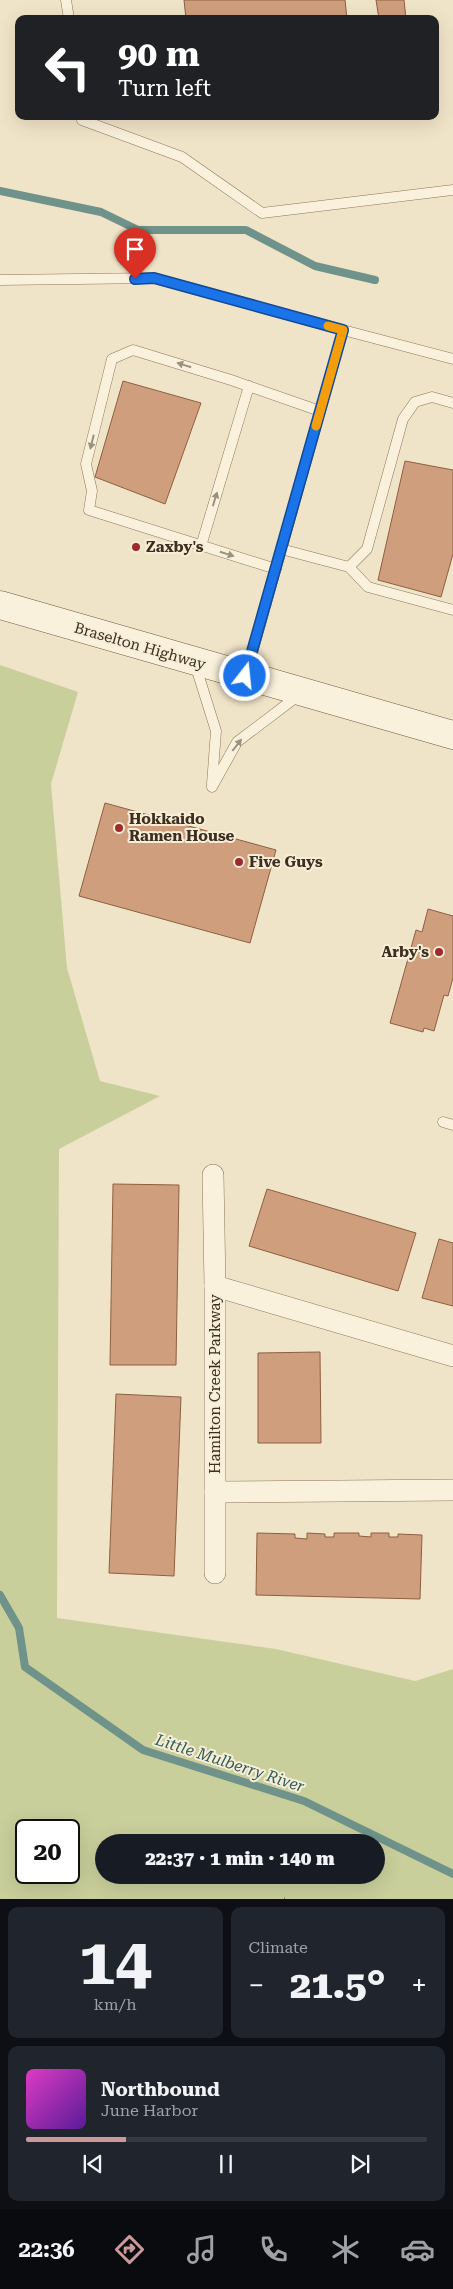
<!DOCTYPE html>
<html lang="en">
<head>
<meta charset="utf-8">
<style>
	:root { --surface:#171b24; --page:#20242c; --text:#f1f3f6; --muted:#9ea1a6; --line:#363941; --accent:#cc999b }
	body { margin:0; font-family:"Roboto Serif",serif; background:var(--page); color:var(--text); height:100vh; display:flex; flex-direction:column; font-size:19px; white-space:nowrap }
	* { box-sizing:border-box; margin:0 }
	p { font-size:16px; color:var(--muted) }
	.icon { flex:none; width:28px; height:28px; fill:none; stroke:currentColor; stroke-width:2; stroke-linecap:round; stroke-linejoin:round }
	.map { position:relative; height:1899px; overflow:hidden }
	.panel { display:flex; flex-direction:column; gap:8px; padding:8px; background:#0d0f14; flex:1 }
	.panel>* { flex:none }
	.guide { position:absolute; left:15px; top:15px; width:424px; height:105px; border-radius:10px; box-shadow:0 5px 20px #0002; background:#202124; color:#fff; overflow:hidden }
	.speed { position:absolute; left:15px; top:1819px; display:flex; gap:10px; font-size:25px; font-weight:700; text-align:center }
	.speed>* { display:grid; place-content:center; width:65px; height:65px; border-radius:50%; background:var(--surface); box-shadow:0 5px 20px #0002; line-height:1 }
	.speed .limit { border:2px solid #111; border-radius:8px; background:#fff; color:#111 }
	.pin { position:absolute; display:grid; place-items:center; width:42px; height:42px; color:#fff; margin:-51px -21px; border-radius:50% 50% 50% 0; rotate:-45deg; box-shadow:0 0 5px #0007 }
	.pin .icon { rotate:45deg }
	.me { position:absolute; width:55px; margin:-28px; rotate:16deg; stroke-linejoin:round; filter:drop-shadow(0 0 4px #0008) }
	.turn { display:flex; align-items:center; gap:18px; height:105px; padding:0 20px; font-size:22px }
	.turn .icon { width:65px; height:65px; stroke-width:2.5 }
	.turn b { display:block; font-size:35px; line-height:42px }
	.big { font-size:38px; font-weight:800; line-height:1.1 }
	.panel .widget { flex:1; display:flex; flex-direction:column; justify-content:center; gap:8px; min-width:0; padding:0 18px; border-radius:10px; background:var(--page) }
	.panel .dial { align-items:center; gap:0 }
	.dial b { font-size:65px; line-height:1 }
	.song { display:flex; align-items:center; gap:15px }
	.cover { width:60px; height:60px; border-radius:8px; background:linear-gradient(135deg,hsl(310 70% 55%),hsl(270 70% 35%)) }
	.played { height:5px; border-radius:2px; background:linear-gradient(90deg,var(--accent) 25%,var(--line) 25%) }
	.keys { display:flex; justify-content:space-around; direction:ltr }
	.heat { display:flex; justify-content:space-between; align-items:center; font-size:28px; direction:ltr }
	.panel .tiles { flex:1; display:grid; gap:8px; grid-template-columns:1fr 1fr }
	.widget:last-child { grid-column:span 2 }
	.trip { position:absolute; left:95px; top:1834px; width:290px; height:50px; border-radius:25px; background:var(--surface); box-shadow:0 5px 20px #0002; font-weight:800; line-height:50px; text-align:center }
	.dock { display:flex; height:80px; justify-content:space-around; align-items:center; background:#090b0e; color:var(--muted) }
	.dock .icon { width:35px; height:35px }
	.dock .current { color:var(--accent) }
	.dock b { font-size:22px; color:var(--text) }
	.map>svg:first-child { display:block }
</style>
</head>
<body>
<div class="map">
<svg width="453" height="1899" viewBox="0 0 453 1899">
	<rect width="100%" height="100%" fill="#f0e4c8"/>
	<path fill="#c9cf9b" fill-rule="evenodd" d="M0,665L78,692L51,784L67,968L100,1081L160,1096L59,1149L57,1618L276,1649L415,1681L453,1669V1899H0ZM26,1830H69V1872H26ZM376,1842V1875H104V1842Z"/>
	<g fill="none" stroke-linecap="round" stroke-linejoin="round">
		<g stroke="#6f938a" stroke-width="8">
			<polyline points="0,191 101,212 138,230 246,230 315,266 375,280"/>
			<polyline points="0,1595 19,1628 25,1667 143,1750 304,1801 453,1874"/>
		</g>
	</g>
	<g fill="#cf9f7d" stroke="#8d5f41">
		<polygon points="184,0 345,0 347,19 186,19"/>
		<polygon points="376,0 404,0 406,19 379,19"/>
		<polygon points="123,381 201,403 165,504 95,477"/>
		<polygon points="405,461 453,470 453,554 441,597 378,580"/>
		<polygon points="105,803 276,850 250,943 79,896"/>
		<polygon points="428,909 453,916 453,978 448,996 444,995 434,1031 424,1028 423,1032 390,1023 416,930 422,932"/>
		<polygon points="113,1184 179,1185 176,1365 110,1365"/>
		<polygon points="267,1189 416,1233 398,1291 249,1246"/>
		<polygon points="439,1239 453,1243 453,1306 422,1298"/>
		<polygon points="320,1352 321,1443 258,1443 258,1353"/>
		<polygon points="116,1394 181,1397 174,1576 109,1573"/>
		<polygon points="257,1533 295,1534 295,1538 307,1539 307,1533 325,1534 325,1537 334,1537 334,1533 359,1533 359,1536 371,1537 371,1533 389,1533 389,1537 398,1537 398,1534 422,1535 420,1599 256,1595"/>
	</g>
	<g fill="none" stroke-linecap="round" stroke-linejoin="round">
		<g stroke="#8d765c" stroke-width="11">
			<g id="service">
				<polyline points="66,0 69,19"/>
				<polyline points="82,116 82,120 182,157 262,213 453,190"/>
				<polyline points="0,280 154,278 343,330"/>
				<polyline points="201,546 249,386"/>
				<polyline points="281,549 349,567 367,549 403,419 415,402 432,397 453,403"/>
				<polyline points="349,567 368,587 453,610"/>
				<polyline points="276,569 89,510 92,491 86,464 112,359 133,350 231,380 320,411"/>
				<polyline points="195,664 216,731 212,784"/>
				<polyline points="246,675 343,330 453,359"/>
				<polyline points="212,787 237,742 299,695"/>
				<polyline points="443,1122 453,1125"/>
			</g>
		</g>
		<g stroke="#8d765c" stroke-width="22">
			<g id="minor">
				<polyline points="213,1175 215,1286"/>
				<polyline points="453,1356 215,1286 215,1492 453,1490"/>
				<polyline points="215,1573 215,1492"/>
			</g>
		</g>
		<g stroke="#6f573f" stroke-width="29">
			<polyline id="secondary" points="0,605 453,735"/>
		</g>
		<polyline stroke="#8d765c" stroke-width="3" stroke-dasharray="4 2.5" stroke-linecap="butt" points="284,1899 285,1899"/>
		<use href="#service" stroke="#faf1dc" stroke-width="10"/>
		<use href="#minor" stroke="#faf1dc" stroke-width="21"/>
		<use href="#secondary" stroke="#faf1dc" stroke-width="28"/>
	</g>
	<defs><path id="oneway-solid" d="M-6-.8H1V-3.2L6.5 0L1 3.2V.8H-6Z" transform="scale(1.25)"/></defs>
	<g fill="#9c907e">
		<use href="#oneway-solid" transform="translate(184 365) rotate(-163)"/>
		<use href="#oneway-solid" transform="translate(92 442) rotate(104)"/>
		<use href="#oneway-solid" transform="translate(215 499) rotate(-73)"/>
		<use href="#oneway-solid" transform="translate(227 554) rotate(18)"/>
		<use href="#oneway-solid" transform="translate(237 745) rotate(-52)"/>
	</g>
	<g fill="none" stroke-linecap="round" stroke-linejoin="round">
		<g stroke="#114b97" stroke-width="12">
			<polyline id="route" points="135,279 154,278 343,330 245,676"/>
		</g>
		<use href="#route" stroke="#1a73e8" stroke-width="9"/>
		<polyline stroke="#f59e0b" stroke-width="9" points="316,426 343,330 328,326"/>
	</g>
	<g fill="#9e2a2b" stroke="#f7eed8" stroke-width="2">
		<circle cx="136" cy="547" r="5"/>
		<circle cx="119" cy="828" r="5"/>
		<circle cx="239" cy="862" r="5"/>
		<circle cx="439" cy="952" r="5"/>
	</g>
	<g text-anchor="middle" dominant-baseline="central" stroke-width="4" stroke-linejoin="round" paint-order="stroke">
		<g font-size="15" font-weight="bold" fill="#3d2e20" stroke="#f7eed8" text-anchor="start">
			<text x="146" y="547">Zaxby's</text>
			<text x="129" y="819">Hokkaido<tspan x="129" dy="17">Ramen House</tspan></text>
			<text x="249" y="862">Five Guys</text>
			<text x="429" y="952" text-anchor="end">Arby's</text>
		</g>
		<g font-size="15" fill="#3d2e20" stroke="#f7eed8">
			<text transform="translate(140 646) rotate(16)">Braselton Highway</text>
			<text transform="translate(215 1384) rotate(-90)">Hamilton Creek Parkway</text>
		</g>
		<g font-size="16" font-style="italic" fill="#2f5d5a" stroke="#f7eed8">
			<text transform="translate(230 1763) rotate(18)">Little Mulberry River</text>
		</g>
	</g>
</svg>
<div class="speed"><div class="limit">20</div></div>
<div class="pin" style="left:135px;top:279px;background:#d93025"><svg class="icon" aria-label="arrive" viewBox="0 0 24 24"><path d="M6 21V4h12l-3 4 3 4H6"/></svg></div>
<svg class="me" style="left:245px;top:676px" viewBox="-20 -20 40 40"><circle r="17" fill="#1a73e8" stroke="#fff" stroke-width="3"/><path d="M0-11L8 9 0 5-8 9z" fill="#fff"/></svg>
<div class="trip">22:37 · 1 min · 140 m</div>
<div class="guide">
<div class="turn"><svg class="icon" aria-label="left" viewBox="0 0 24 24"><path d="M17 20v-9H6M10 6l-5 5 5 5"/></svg><div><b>90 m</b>Turn left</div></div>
</div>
</div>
<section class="panel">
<div class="tiles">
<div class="widget dial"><b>14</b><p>km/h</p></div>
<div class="widget"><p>Climate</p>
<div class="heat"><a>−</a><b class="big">21.5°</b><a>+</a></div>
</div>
<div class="widget">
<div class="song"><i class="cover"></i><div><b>Northbound</b><p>June Harbor</p></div></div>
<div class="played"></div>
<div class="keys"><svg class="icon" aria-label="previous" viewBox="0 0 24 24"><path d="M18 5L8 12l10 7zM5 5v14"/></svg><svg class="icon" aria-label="pause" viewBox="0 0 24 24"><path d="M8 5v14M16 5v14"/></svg><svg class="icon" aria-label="next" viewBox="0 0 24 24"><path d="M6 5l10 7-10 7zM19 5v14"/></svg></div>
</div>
</div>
</section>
<nav class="dock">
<b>22:36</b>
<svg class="icon current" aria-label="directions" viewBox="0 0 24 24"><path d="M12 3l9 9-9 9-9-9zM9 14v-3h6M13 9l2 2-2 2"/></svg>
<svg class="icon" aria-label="music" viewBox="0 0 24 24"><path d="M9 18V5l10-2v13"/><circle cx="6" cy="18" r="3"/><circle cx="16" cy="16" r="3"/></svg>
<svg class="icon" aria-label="phone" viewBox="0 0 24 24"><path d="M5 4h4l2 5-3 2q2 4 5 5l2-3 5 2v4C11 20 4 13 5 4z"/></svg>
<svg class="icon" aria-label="climate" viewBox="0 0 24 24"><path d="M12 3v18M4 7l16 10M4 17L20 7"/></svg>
<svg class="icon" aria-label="car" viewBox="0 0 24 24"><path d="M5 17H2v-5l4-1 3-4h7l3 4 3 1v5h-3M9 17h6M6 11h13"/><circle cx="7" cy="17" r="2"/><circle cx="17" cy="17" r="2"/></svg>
</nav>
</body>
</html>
